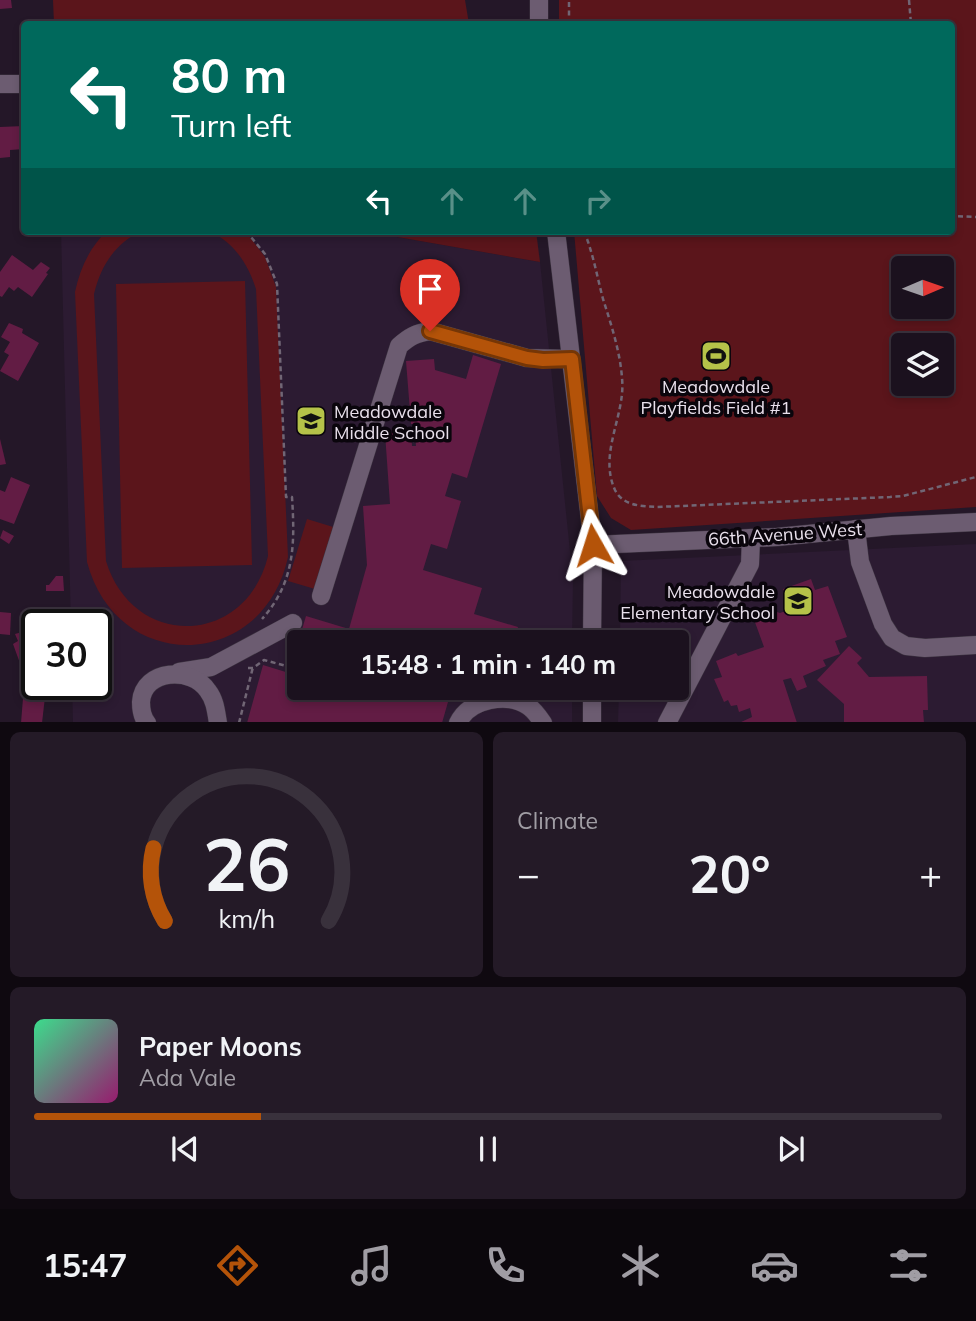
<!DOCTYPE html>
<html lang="en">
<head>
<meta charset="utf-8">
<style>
	:root { --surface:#1b111e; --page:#241a27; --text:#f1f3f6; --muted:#a09da4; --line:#39313c; --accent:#b45309 }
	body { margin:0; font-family:Mulish,sans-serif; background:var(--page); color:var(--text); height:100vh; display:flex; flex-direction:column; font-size:26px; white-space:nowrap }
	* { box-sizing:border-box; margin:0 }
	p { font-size:23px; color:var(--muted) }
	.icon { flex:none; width:38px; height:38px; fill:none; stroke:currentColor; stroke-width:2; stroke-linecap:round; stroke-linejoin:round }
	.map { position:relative; height:722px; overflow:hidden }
	.panel { display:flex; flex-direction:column; gap:10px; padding:10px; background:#0f0910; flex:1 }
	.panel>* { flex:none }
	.guide { position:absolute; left:21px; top:21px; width:934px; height:214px; border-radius:7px; box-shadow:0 4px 10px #0003,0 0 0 2px var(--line); background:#00695c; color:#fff; overflow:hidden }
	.needle { width:46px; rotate:88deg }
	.tools { position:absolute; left:891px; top:256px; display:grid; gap:14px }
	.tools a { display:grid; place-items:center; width:63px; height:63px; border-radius:7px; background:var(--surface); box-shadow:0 4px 10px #0003,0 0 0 2px var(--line); font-size:35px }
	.speed { position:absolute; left:21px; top:609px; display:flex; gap:14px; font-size:35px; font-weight:700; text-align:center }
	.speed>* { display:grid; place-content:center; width:91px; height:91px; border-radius:50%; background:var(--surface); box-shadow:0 4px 10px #0003,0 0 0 2px var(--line); line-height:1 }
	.speed .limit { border:4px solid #111; border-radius:10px; background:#fff; color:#111 }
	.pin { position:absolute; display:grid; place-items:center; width:60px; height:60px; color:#fff; margin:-72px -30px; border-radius:50% 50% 50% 0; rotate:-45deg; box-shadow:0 0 7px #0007 }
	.pin .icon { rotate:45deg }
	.me { position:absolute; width:77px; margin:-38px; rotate:354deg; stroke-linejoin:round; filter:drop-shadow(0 0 5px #0008) }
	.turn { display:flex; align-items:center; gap:24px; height:147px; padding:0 35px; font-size:32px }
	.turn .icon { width:91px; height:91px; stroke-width:2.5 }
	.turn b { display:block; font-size:49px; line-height:60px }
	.lanes { display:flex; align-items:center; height:66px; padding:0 35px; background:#0003; justify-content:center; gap:35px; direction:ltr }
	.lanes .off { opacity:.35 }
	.big { font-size:52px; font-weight:700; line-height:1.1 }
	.panel .widget { flex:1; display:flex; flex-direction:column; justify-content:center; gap:10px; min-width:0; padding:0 24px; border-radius:10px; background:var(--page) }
	.panel .dial { align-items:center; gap:0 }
	.dial svg { height:182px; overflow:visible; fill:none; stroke:var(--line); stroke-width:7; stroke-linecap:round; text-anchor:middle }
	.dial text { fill:var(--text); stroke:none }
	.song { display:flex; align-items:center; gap:21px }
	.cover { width:84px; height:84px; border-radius:10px; background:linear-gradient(135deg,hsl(150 70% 55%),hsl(320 70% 35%)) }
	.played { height:7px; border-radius:4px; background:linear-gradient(90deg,var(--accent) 25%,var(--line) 25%) }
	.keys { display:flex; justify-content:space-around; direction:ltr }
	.heat { display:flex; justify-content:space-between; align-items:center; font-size:38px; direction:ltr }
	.panel .tiles { flex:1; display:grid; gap:10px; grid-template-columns:1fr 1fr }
	.widget:last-child { grid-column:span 2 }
	.trip { position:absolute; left:287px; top:630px; width:402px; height:70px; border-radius:7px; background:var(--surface); box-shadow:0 4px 10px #0003,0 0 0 2px var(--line); font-weight:700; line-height:70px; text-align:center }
	.tabs { display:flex; height:112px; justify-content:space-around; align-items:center; background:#0b070c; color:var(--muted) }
	.tabs .icon { width:49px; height:49px }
	.tabs .on { color:var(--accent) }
	.tabs b { font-size:32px; color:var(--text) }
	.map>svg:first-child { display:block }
</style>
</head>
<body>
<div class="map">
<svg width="976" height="723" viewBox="0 0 976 723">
	<rect width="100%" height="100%" fill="#241728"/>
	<g fill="#2c1b32">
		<polygon points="61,231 363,231 540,262 573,580 572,642 299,642 299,688 572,688 572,722 73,722 72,684 96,684 96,625 71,625"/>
		<polygon points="976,544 976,722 618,723 619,688 677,688 677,642 620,642 621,561"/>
	</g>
	<g fill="#5b151b" fill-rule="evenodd">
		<polygon points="53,0 465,0 469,24 54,24"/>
		<path d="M559,0H976V507L631,530L611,518L597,496L574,231H952V24H559ZM903,268H942V306H903ZM903,345H942V383H903Z"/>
		<path d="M107,231H141C115,244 101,265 94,294L106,561C133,650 246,647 268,556L256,289C248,264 234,242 209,231L246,232L265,257L276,287L288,557C263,672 117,675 87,562L75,292C80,269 89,248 107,231Z"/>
		<polygon points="363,231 536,231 540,262"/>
		<polygon points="245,281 252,565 122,568 116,284"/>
		<polygon points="307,519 343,530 325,592 288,581"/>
	</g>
	<g fill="#621c44">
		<polygon points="0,0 11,0 12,8 0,9"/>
		<polygon points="24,126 24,149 10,150 10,157 0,158 0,127"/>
		<polygon points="12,255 33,270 41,262 50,268 46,273 48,274 32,297 18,287 14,291 9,287 2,297 0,296 0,272"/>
		<polygon points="9,323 23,329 22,333 39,343 18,381 0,371 9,355 4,352 10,342 1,337"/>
		<polygon points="473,355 501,364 467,478 452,473 445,496 461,501 447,549 431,544 423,570 482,588 474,614 518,627 514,642 299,642 299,688 452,688 442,723 247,723 263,665 289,673 306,616 349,629 367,565 363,506 390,504 385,433 411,431 412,446 416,446 414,424 411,424 406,361 434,359 435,370 466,379"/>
		<polygon points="0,439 6,464 0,465"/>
		<polygon points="11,477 30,485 14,524 0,519 0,490 5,492"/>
		<polygon points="3,530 14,536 9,544 0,538"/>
		<polygon points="56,576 63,576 64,591 46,591 46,585 49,585"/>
		<polygon points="811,579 815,590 828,586 847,637 835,641 840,654 823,660 826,666 803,676 807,687 797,691 791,678 783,680 797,723 739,723 752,717 750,708 739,712 737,705 731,706 728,700 724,702 714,679 722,677 716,661 736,653 738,656 764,647 752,614 765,608 780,613 791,609 783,589"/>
		<polygon points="0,612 11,613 10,635 0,634"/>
		<polygon points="22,632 25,639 37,634 37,672 25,677 13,644 18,641 15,634"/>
		<polygon points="849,646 862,658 857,663 869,677 927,676 928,710 923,710 924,723 844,723 844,704 817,680"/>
		<polygon points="24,686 46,688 42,723 21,723"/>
	</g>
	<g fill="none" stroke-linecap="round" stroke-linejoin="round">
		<g stroke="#3d3441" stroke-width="19">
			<g id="minor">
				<polyline points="539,0 539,24"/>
				<polyline points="0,84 24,84"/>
				<polyline points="556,231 593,545 592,642"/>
				<polyline points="856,529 860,562 883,624 892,638 906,646 925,648 976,645"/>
				<polyline points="593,545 777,537 891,526 976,522"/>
				<path d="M321,596L399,346C409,337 416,333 430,331L527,358L571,359"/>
				<polyline points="179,672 211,667 293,623"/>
				<path d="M147,723C142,717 141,710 141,702C143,669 192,666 208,691C215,700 216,711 218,723"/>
				<path d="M458,723C469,699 507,692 528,706C534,710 539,717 543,723"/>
				<polyline points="592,723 592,688"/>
				<polyline points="667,723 750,564 751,538"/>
			</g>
		</g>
		<g stroke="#716675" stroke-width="2.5" stroke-dasharray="5 3.5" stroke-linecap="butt">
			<polyline points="909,0 911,24"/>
			<polyline points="569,24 569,0"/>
			<polyline points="952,212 954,216 976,217"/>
			<path d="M246,231L265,254L277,284L286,497H292C295,544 295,582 262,619"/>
			<path d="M584,231C593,253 597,276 603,299C611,324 620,351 622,378C626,415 598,453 615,490C623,506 641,506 657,507L890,497L903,496L976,477"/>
			<polyline points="248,668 253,668 264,660 290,667"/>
			<polyline points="541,688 575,698"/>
			<polyline points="453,699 457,688"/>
			<polyline points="239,723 253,667"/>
		</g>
		<use href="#minor" stroke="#6c5c71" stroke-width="18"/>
	</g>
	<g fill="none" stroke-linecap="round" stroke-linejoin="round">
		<g stroke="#753606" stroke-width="18">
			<polyline id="route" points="430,331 527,358 543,360 572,359 593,545"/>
		</g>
		<use href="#route" stroke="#b45309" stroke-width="12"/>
	</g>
	<defs>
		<g id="stadium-square" transform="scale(1.575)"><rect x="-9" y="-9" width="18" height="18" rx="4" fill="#b5c249" stroke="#0a050c"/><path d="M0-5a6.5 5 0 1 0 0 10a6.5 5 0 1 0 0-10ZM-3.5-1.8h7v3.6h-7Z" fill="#111"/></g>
		<g id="school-square" transform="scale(1.575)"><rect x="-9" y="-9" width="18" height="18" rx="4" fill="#b5c249" stroke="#0a050c"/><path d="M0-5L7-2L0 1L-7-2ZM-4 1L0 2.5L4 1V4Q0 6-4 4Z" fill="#111"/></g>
	</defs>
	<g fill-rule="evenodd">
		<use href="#stadium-square" x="716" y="356"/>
		<use href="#school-square" x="311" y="421"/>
		<use href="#school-square" x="798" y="601"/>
	</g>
	<g text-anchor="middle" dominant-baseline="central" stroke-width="7" stroke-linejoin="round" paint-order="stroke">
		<g font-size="18" fill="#e9e0ec" stroke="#0a050c">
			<text x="716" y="386">Meadowdale<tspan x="716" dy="21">Playfields Field #1</tspan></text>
			<text x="334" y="411" text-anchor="start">Meadowdale<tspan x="334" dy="21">Middle School</tspan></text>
			<text x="775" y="591" text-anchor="end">Meadowdale<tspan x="775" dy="21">Elementary School</tspan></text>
		</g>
		<g font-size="18" fill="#e9e0ec" stroke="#0a050c">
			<text transform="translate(785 534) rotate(-4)">66th Avenue West</text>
		</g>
	</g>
</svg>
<div class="tools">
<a><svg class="needle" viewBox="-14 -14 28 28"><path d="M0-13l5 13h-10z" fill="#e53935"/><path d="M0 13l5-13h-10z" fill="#a09da4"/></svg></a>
<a><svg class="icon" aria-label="layers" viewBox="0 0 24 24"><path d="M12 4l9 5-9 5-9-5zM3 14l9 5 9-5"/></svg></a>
</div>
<div class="speed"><div class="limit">30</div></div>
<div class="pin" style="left:430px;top:331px;background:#d93025"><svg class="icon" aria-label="arrive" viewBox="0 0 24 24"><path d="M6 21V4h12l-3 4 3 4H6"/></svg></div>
<svg class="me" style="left:593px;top:545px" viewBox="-20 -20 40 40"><path d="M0-17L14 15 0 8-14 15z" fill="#b45309" stroke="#fff" stroke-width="4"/></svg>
<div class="trip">15:48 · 1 min · 140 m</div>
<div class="guide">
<div class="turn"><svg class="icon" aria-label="left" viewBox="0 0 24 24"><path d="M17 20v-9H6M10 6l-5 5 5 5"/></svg><div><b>80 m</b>Turn left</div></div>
<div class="lanes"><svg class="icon" aria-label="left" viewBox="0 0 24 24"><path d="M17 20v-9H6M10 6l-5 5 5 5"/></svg><svg class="icon off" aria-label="ahead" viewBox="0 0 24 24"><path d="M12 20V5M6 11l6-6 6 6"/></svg><svg class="icon off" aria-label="ahead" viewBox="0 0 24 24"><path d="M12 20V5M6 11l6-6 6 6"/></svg><svg class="icon off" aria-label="right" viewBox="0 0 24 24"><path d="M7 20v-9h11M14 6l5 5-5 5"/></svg></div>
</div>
</div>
<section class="panel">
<div class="tiles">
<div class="widget dial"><svg viewBox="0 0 100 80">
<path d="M14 69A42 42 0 1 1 86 69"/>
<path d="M14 69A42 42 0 0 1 9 37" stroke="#b45309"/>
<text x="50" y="56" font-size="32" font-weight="700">26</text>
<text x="50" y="72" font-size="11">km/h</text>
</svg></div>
<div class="widget"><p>Climate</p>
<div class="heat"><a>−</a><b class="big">20°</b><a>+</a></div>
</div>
<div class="widget">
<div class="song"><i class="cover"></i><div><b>Paper Moons</b><p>Ada Vale</p></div></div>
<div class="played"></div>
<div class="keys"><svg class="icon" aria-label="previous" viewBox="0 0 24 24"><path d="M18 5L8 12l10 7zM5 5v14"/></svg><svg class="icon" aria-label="pause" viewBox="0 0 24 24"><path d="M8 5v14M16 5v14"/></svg><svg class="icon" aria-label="next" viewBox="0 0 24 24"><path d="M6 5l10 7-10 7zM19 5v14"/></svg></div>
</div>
</div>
</section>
<nav class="tabs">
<b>15:47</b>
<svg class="icon on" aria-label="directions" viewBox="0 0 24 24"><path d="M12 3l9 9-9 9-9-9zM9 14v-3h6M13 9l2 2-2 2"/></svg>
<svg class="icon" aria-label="music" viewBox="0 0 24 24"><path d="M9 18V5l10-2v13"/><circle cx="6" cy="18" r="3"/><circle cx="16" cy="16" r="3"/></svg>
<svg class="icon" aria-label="phone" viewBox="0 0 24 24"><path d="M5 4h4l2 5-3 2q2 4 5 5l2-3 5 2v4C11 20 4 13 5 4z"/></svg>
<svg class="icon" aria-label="climate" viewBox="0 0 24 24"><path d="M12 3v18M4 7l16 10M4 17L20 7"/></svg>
<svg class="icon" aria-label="car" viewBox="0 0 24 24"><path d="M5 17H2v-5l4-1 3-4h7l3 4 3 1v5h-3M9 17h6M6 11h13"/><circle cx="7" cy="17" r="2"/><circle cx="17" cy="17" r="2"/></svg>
<svg class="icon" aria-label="filters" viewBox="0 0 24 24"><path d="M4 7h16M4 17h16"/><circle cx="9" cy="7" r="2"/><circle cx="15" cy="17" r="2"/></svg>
</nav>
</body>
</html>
